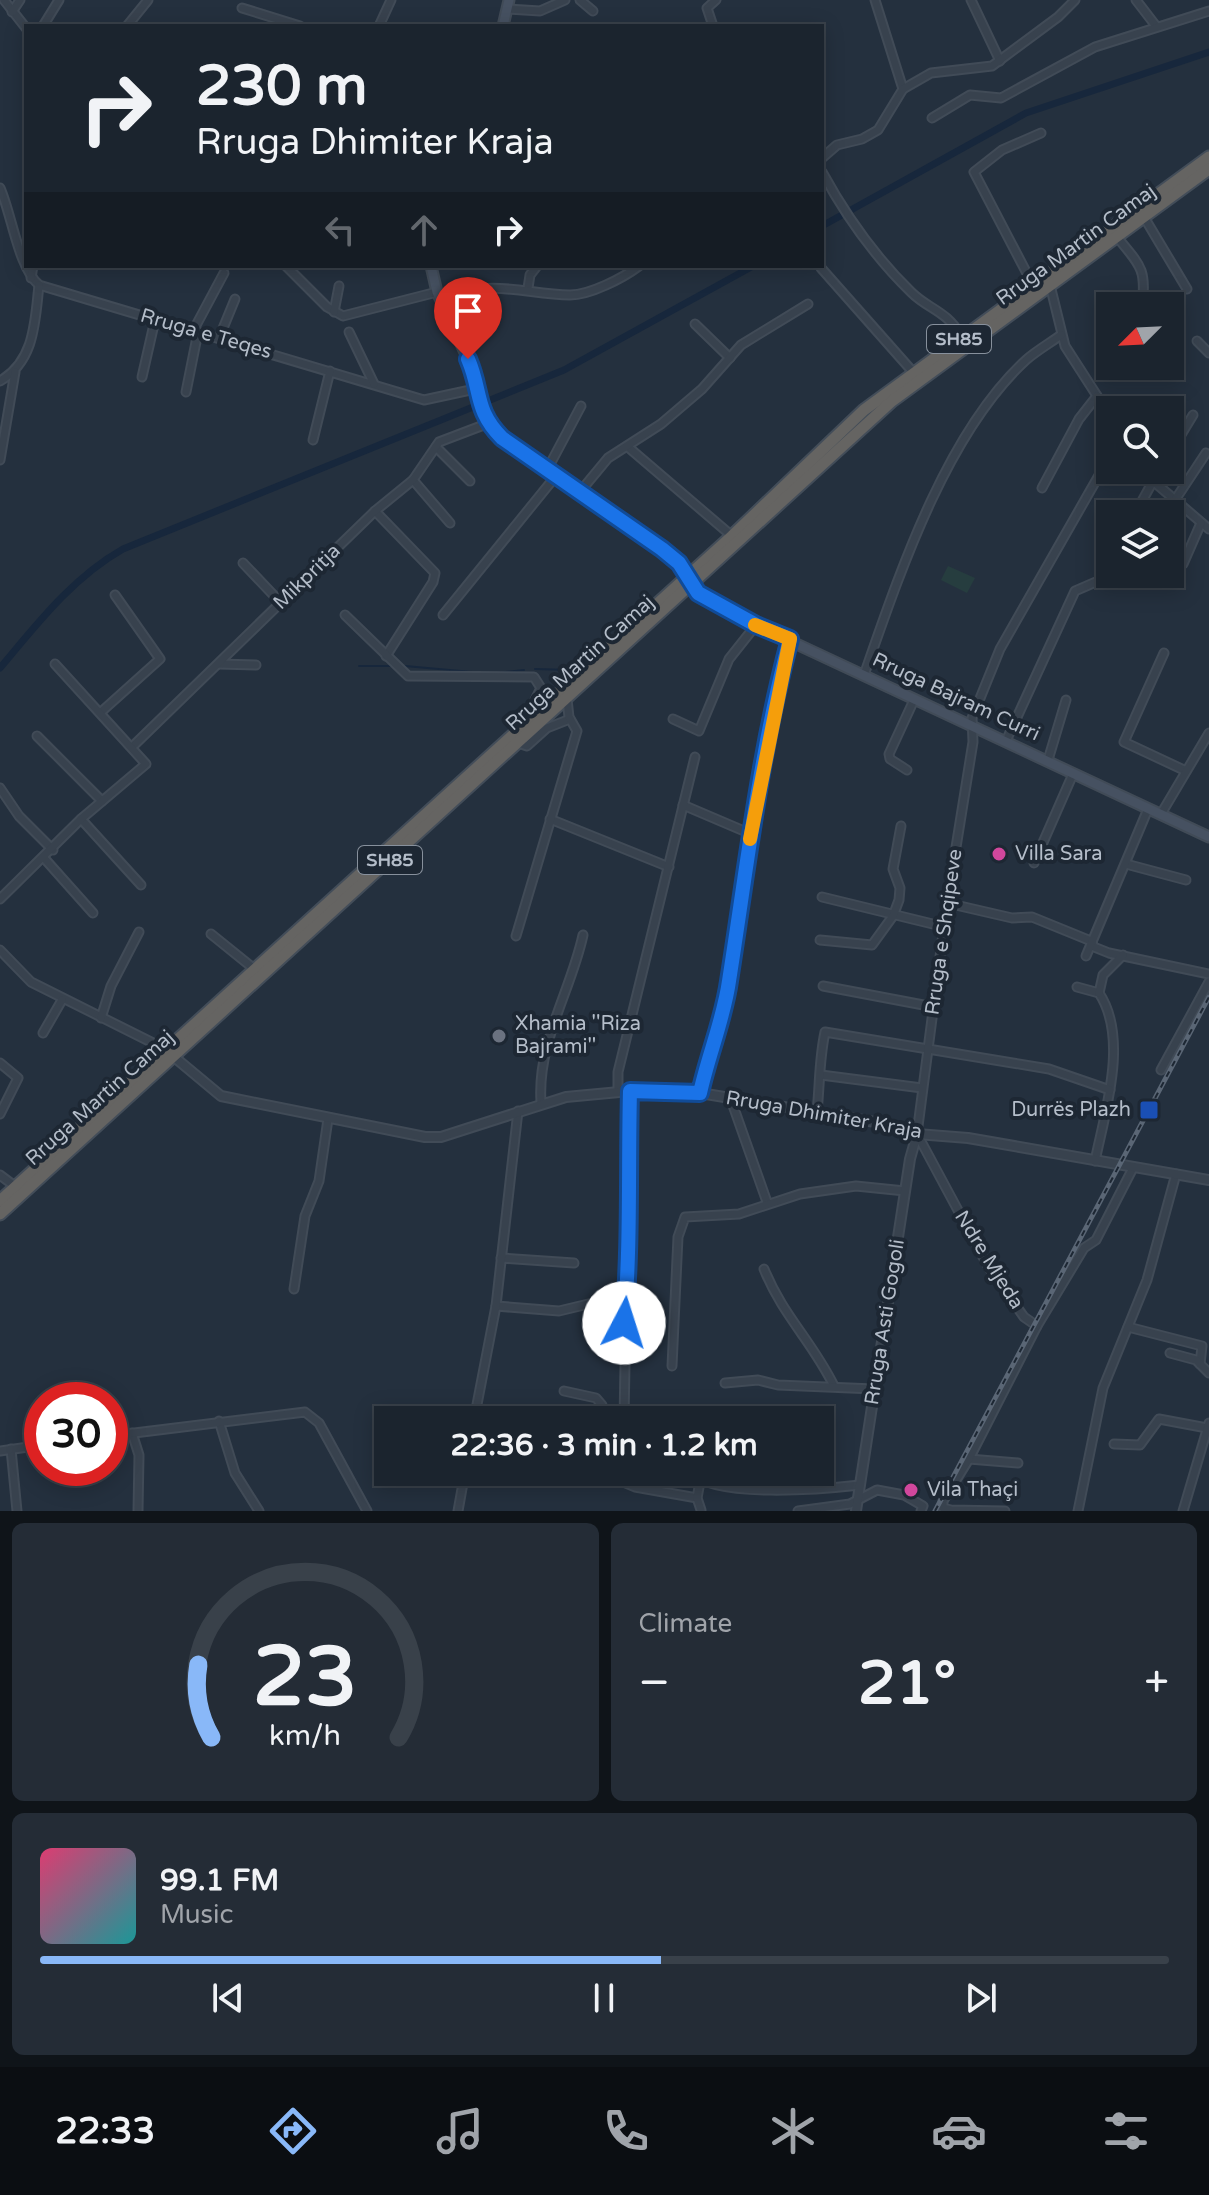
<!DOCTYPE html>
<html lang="en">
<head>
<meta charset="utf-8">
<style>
	:root { --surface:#1b242e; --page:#242c36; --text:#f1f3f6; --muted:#a0a4aa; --line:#39414a; --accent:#89b8f8 }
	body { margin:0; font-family:"Varela Round",sans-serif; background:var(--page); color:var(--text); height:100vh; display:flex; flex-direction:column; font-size:30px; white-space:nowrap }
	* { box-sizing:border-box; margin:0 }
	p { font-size:26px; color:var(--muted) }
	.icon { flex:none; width:44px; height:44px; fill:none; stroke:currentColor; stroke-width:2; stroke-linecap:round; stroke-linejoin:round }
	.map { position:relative; height:1511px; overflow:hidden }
	.side { display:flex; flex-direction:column; gap:12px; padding:12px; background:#0f1419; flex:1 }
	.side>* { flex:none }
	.hud { position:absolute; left:24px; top:24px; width:800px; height:244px; border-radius:0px; box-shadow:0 4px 20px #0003,0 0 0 2px var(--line); background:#1b242e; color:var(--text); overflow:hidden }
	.needle { width:52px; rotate:246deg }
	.fabs { position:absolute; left:1096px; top:292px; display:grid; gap:16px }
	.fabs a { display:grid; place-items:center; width:88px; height:88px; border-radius:0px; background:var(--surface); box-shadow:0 4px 20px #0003,0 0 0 2px var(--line); font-size:40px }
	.speed { position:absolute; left:24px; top:1382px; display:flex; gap:16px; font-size:40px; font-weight:700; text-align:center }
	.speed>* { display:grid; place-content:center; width:104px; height:104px; border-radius:50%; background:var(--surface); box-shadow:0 4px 20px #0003,0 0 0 2px var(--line); line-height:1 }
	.speed .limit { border:12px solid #d22; background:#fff; color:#111 }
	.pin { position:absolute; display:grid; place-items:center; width:68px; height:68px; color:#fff; margin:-82px -34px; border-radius:50% 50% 50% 0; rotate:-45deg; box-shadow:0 0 8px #0007 }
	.pin .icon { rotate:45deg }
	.me { position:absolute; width:88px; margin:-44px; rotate:5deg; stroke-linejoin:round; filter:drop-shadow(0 0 6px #0008) }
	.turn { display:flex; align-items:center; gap:28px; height:168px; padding:0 40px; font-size:36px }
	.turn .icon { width:104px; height:104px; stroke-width:2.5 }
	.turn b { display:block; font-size:56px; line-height:68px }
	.lanes { display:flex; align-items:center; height:76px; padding:0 40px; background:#0003; justify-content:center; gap:40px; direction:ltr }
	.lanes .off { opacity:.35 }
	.big { font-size:60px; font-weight:700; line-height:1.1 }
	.side .tile { flex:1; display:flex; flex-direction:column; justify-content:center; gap:12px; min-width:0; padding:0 28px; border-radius:12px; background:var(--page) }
	.side .dial { align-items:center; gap:0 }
	.dial svg { height:208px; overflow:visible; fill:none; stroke:var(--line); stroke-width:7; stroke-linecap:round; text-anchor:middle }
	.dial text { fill:var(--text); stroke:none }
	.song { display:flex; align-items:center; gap:24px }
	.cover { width:96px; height:96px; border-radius:12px; background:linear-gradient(135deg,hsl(340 70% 55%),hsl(180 70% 35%)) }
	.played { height:8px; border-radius:4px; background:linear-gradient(90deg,var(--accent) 55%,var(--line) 55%) }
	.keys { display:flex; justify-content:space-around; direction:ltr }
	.heat { display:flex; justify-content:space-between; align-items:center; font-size:44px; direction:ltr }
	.side .tiles { flex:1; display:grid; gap:12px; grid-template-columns:1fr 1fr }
	.tile:last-child { grid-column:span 2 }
	.trip { position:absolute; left:374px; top:1406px; width:460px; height:80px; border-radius:0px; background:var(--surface); box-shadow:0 4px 20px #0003,0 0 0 2px var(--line); font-weight:700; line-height:80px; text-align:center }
	.tabs { display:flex; height:128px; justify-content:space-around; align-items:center; background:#0b0e12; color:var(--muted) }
	.tabs .icon { width:56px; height:56px }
	.tabs .on { color:var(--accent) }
	.tabs b { font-size:36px; color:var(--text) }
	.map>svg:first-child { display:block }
</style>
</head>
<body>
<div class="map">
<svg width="1209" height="1511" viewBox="0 0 1209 1511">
	<rect width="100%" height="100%" fill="#24303e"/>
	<polygon fill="#263d3f" points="948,566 975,578 967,593 941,580"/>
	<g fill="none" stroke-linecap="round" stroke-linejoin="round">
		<g stroke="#17273c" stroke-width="2">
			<polyline points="359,666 392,666"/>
			<polyline points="405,666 483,673"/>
			<polyline points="535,669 571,670"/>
			<polyline points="498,673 524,670"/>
		</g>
		<g stroke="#17273c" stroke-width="7">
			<polyline points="822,226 1026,113 1209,52"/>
			<path d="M0,668C37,624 72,578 123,549L564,370L753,266"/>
		</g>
		<g stroke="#414b57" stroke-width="11">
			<g id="minor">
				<polyline points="4,0 26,28"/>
				<polyline points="580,0 593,11"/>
				<polyline points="875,0 903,89"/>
				<polyline points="971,0 1000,61"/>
				<polyline points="1136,0 1156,26"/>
				<polyline points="242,8 300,26"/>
				<polyline points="507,9 540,11 565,0"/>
				<polyline points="12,12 20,0"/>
				<polyline points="43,26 59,0"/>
				<polyline points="127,26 148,0"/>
				<polyline points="379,26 391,0"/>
				<polyline points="713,26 707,8 716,0"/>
				<polyline points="932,118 970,95 1001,98 1095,47 1209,11"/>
				<polyline points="822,158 837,145 862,139 878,130 903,89 931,73 992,66 1058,17 1075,0"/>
				<path d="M822,172C846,216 875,257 911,292C929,310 945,309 962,337"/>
				<path d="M0,188C12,215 18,267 39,285L424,400L475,389"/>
				<polyline points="1144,217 1187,289"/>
				<path d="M1117,237C1140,265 1147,269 1142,306"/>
				<polyline points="286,266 327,307 343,316 437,292"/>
				<polyline points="821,268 913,372"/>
				<polyline points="31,278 33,266"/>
				<polyline points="1033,285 974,172 1002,150 1041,133"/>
				<polyline points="1050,285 1065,346 1110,416"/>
				<polyline points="528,288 530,275 537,266"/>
				<path d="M441,301C487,277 523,294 570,295C590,295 623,278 639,266"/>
				<polyline points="334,312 339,286"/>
				<polyline points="695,324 730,358"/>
				<polyline points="193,331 224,273"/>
				<polyline points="349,332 374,384"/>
				<polyline points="219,338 235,299"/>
				<polyline points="1197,341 1209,353"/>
				<polyline points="142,377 155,320"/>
				<path d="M0,381C35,361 35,321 39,285"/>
				<polyline points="186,392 198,332"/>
				<polyline points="313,440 330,371"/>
				<polyline points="436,447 470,481"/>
				<polyline points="628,447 732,536"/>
				<polyline points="1170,453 1193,415"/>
				<polyline points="0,460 15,372"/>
				<polyline points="547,470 581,406"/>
				<polyline points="1146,470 1153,481 1209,529"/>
				<polyline points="413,480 450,523"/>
				<polyline points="1042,488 1079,419 1097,396"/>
				<polyline points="579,493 608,458 661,424 702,389 741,345 808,304"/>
				<polyline points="1175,500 1206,453"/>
				<polyline points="375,511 435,573 433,582 386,656"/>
				<polyline points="1135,514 1159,470"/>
				<polyline points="243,563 281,603"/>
				<polyline points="1183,564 1201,523"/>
				<polyline points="345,615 408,676 534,677 541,688 534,702 535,714"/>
				<polyline points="443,615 555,477"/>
				<polyline points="1164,653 1124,742 1186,771"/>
				<polyline points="219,664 256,665"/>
				<path d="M864,675C899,575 946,433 1026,360C1036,351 1050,343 1061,335"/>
				<polyline points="101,712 160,659 115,595"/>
				<polyline points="673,719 699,731 729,659 756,625"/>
				<polyline points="37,736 102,801"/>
				<polyline points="1006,741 1075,591 1098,581 1110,559"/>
				<polyline points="518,743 527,746 547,728 570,719"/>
				<polyline points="132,747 375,511 413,480 439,442 489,423"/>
				<polyline points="1048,760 1066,700"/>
				<polyline points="907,770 890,759 889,754 914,700"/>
				<polyline points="0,788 19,816 53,850"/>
				<polyline points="683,805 751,834"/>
				<polyline points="1161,814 1209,733"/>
				<polyline points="81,819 141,885"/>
				<polyline points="550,819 669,867"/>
				<polyline points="44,858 93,913"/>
				<polyline points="1034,863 1073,774"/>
				<polyline points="1126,864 1186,880"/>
				<polyline points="822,897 945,927"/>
				<polyline points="0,899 81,819 146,764 55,664"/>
				<polyline points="947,903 1012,918 1032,917 1091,941 1094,947 1109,953 1209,974"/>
				<polyline points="211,934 253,968"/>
				<polyline points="516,936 577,731 569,717 567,699"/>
				<polyline points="820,940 872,945 893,916 899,900 900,888 893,869 901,826"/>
				<polyline points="0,950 31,982 165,1049"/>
				<polyline points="1086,956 1148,809"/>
				<polyline points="823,986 934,1007"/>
				<path d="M1077,987L1099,993C1129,1038 1105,1112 1095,1161"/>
				<polyline points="1099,993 1103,975 1123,955"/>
				<polyline points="101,1018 111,986 139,932"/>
				<polyline points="43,1033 62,1000"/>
				<polyline points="0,1063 18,1078 0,1114"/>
				<polyline points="1161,1070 1209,982"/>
				<polyline points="821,1075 922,1088"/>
				<polyline points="618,1092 618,1072 695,757"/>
				<path d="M700,1093C708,1056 723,1019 729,981C747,867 761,751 790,639"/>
				<polyline points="730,1097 767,1202"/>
				<path d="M541,1102C537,1042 571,991 583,935"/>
				<path d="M817,1112C820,1083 819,1060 825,1032L1049,1069L1110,1090"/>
				<polyline points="0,1175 16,1187"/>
				<polyline points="501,1258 574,1263"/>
				<path d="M764,1269C783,1316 812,1341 834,1386"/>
				<polyline points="294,1289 305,1216 319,1181 328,1119"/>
				<polyline points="496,1306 559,1311 626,1295"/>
				<polyline points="1037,1326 1024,1317 989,1268 917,1134 947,903 973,742 972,718 1000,649 1110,456"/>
				<polyline points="1128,1327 1202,1346 1200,1364"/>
				<polyline points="1170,1353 1196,1360 1209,1373"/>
				<polyline points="672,1366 678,1237 685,1217 739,1214 800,1194 856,1186 905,1191"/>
				<polyline points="725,1383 758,1380 778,1385 874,1389"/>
				<polyline points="564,1391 596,1398 602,1405 601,1420"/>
				<polyline points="474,1420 496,1306 518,1111"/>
				<polyline points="624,1420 630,1091"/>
				<polyline points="219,1421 235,1473 259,1511"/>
				<polyline points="132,1433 139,1455 138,1511"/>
				<polyline points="110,1436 305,1412 319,1423 367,1511"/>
				<polyline points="1114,1444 1140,1445 1159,1419 1207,1428"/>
				<polyline points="11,1449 17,1511"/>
				<polyline points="0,1451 42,1445"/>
				<polyline points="969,1459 1018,1463"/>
				<polyline points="599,1472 635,1487 697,1498"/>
				<path d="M690,1472C715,1499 824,1489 860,1485"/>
				<polyline points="700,1482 697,1498 701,1510"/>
				<polyline points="458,1511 465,1472"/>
				<polyline points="798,1511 850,1504 877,1490 904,1495 923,1506 921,1511"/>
				<polyline points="1005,1511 951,1510 943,1508 943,1501 969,1459 1037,1326 1084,1248 1096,1240 1133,1168"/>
				<polyline points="1078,1511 1103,1388 1147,1280 1176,1174"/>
				<polyline points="1183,1511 1209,1423"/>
			</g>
		</g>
		<g stroke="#414b57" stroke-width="12">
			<g id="tertiary">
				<polyline points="173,1056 221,1096 425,1137 441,1137 566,1097 630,1091 700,1093 881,1123 917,1134 968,1138 1209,1180"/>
				<polyline points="856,1511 910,1159 917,1134"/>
			</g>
		</g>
		<g stroke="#414b57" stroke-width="13">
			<g id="secondary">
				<polyline points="503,26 509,0"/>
				<polyline points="431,266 437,292 473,370 477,398 489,423 511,446 662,549 679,563 698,593 756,625 1209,837"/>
			</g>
		</g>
		<g stroke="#434d59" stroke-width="15">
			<g id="trunk">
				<polyline points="0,1201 732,536 864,410 1209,157"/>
				<polyline points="0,1214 892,401 1209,169"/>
			</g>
		</g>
		<use href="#minor" stroke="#38424e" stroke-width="7"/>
		<use href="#tertiary" stroke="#38424e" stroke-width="8"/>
		<use href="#secondary" stroke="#465161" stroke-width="9"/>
		<use href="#trunk" stroke="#656462" stroke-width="11"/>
		<g stroke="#5a6675" stroke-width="5">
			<polyline id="rail" points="935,1511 1209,997"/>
		</g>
		<use href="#rail" stroke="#1d2733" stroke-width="2" stroke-dasharray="6" stroke-linecap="butt"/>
	</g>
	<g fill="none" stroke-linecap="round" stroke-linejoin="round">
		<g stroke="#114b97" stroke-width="20">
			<path id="route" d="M468,359C482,391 474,410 502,438L662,549L679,563L698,593L756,625L790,639C760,751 747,867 729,981C724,1018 708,1056 700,1093L630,1091C628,1168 631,1246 624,1323"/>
		</g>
		<use href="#route" stroke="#1a73e8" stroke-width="14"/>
		<polyline stroke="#f59e0b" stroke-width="14" points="750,839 790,639 755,625"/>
	</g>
	<g fill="#d1479c" stroke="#1d2733" stroke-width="3">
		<circle cx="999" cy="854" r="8"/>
		<circle cx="911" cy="1490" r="8"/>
	</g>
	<circle fill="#6b7280" stroke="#1d2733" stroke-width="3" cx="499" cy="1036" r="8"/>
	<rect fill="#1a4fb4" stroke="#1d2733" stroke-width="3" x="1139" y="1100" width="20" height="20" rx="4"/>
	<g text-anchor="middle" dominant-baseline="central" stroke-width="8" stroke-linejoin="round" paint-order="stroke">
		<g fill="#1d2733" stroke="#87909c" stroke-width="2">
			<rect x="927" y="325" width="64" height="28" rx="6"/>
			<rect x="358" y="846" width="64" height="28" rx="6"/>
		</g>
		<g font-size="18" font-weight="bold" fill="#b4bdc9">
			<text x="959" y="339">SH85</text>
			<text x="390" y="860">SH85</text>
		</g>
		<g font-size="20" fill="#b4bdc9" stroke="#1d2733">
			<text transform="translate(1076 245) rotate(-36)">Rruga Martin Camaj</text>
			<text transform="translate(206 334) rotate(16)">Rruga e Teqes</text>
			<text transform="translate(307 577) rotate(-44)">Mikpritja</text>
			<text transform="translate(580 663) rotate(-42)">Rruga Martin Camaj</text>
			<text transform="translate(956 697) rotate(25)">Rruga Bajram Curri</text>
			<text transform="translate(944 932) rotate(-82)">Rruga e Shqipeve</text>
			<text transform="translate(100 1098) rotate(-42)">Rruga Martin Camaj</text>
			<text transform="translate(824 1115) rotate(10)">Rruga Dhimiter Kraja</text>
			<text transform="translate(989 1260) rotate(58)">Ndre Mjeda</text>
			<text transform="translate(885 1322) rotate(-81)">Rruga Asti Gogoli</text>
		</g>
		<g font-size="20" fill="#b4bdc9" stroke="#1d2733" text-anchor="start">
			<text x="1015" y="854">Villa Sara</text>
			<text x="515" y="1024">Xhamia ''Riza<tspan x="515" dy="23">Bajrami''</tspan></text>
			<text x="1131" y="1110" text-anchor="end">Durrës Plazh</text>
			<text x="927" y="1490">Vila Thaçi</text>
		</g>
	</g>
</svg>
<div class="fabs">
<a><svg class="needle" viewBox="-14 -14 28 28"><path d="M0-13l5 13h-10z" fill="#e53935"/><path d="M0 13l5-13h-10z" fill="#a0a4aa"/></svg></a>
<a><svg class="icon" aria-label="search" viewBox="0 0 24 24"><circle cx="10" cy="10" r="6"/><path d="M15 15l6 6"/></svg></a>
<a><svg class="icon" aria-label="layers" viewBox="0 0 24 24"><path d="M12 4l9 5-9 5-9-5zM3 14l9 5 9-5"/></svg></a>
</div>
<div class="speed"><div class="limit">30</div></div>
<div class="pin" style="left:468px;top:359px;background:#d93025"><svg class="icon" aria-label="arrive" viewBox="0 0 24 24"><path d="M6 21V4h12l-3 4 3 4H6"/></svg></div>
<svg class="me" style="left:624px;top:1323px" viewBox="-20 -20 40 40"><circle r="19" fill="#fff"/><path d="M0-13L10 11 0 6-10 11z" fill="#1a73e8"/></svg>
<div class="trip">22:36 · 3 min · 1.2 km</div>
<div class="hud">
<div class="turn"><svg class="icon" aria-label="right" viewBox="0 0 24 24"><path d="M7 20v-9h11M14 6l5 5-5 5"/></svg><div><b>230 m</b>Rruga Dhimiter Kraja</div></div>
<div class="lanes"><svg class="icon off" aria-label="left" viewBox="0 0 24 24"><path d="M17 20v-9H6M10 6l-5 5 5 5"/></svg><svg class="icon off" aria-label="ahead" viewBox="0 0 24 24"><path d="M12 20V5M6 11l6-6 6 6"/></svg><svg class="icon" aria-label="right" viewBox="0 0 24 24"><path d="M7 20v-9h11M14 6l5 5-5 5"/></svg></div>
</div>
</div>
<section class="side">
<div class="tiles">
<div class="tile dial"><svg viewBox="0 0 100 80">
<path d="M14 69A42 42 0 1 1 86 69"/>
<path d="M14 69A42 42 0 0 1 9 41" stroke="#89b8f8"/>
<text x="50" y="56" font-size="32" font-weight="700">23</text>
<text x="50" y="72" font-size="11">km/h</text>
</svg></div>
<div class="tile"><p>Climate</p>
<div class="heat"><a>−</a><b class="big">21°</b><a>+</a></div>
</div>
<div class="tile">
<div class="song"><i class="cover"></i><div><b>99.1 FM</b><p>Music</p></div></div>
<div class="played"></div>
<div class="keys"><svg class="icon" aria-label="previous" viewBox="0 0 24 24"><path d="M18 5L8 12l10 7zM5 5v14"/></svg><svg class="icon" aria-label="pause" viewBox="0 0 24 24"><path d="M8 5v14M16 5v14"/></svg><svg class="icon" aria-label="next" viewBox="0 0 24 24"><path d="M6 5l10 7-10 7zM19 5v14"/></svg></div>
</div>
</div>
</section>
<nav class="tabs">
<b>22:33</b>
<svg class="icon on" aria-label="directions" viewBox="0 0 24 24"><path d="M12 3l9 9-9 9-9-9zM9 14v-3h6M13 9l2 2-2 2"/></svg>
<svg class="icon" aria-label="music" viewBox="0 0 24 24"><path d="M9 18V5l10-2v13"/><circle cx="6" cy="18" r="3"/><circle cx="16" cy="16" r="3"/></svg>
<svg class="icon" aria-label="phone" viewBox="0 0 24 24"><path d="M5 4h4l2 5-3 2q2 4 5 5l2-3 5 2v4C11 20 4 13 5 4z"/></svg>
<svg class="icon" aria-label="climate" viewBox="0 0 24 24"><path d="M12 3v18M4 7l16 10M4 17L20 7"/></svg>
<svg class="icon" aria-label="car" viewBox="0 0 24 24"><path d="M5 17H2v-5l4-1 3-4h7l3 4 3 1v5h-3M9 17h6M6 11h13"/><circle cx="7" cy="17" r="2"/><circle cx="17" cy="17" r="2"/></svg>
<svg class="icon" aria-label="filters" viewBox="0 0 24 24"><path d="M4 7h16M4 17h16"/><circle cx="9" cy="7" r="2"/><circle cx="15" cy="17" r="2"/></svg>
</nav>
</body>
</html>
